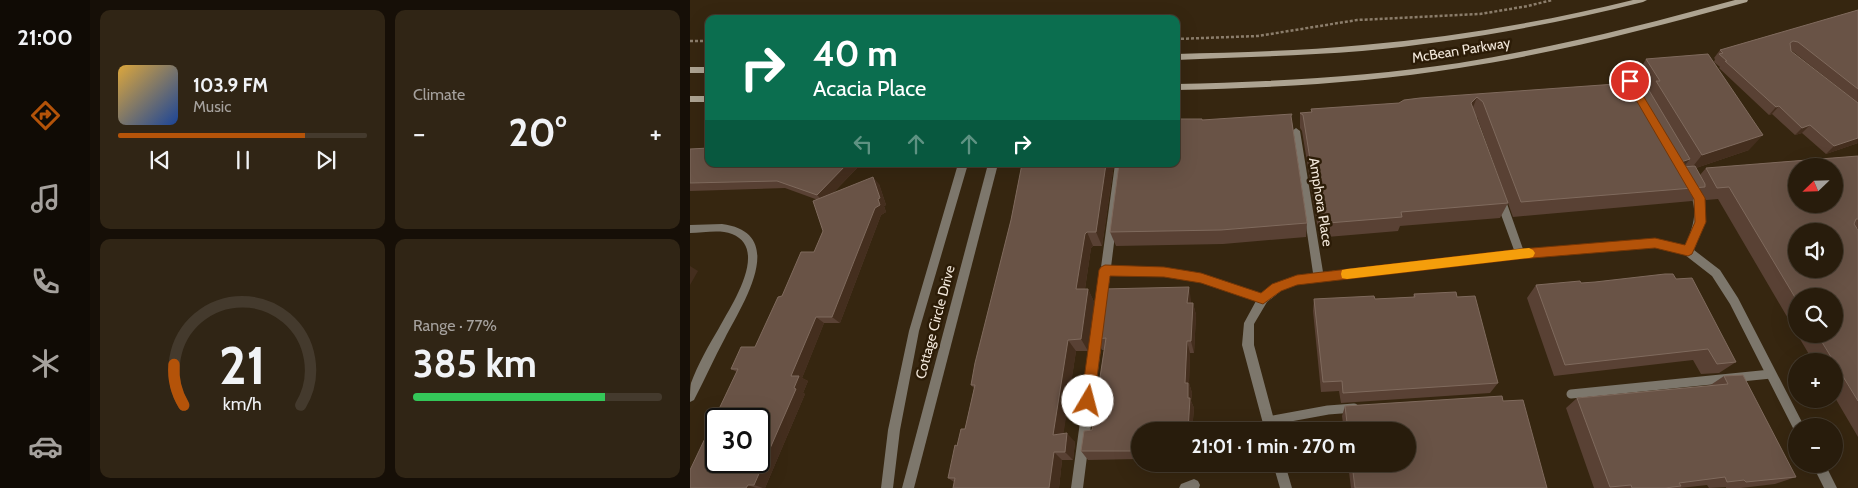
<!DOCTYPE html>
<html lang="en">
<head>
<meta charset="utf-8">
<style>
	:root { --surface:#281c0c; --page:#302515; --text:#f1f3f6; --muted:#a5a19d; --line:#443a2d; --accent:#b45309 }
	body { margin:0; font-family:Cabin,sans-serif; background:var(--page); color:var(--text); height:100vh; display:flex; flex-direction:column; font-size:19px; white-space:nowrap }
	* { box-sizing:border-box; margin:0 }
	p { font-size:16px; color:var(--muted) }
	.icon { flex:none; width:28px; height:28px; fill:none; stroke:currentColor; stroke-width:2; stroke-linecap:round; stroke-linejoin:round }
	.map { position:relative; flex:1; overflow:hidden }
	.drawer { display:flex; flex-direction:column; gap:10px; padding:10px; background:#160f07; width:600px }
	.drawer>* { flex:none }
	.top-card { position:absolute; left:15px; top:15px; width:475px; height:152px; border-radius:10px; box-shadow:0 5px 20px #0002,0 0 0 1px var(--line); background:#0b6e4f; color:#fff; overflow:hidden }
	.needle { width:32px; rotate:247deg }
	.tools { position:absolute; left:1098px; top:158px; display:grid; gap:10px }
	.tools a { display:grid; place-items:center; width:55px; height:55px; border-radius:50%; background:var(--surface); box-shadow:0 5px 20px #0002,0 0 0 1px var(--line); font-size:25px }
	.speed { position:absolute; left:15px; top:408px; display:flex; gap:10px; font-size:25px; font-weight:700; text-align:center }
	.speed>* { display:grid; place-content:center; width:65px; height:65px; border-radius:50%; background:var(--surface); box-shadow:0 5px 20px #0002,0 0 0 1px var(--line); line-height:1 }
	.speed .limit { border:2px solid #111; border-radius:8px; background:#fff; color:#111 }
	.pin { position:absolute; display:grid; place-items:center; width:42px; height:42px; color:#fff; margin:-21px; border:2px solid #fff; border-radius:50%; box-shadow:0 1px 5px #0007 }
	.me { position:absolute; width:55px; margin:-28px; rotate:8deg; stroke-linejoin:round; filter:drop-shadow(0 0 4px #0008) }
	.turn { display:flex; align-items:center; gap:18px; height:105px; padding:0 25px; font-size:22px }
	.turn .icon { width:65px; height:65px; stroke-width:2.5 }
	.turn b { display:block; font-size:35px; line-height:42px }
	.lanes { display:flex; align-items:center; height:48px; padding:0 25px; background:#0003; justify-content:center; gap:25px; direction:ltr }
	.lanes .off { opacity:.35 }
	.big { font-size:38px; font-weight:700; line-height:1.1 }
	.drawer .widget { flex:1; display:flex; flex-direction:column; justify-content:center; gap:8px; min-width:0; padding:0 18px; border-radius:10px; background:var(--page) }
	.drawer .dial { align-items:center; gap:0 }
	.dial svg { height:130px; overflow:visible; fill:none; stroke:var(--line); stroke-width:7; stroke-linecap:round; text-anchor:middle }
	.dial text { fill:var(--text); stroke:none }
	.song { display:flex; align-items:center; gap:15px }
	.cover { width:60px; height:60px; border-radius:8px; background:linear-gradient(135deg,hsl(40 70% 55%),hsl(220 70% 35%)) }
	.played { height:5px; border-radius:2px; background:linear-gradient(90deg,var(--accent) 75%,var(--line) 75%) }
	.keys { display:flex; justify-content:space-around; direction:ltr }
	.heat { display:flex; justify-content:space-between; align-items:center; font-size:28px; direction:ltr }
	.charge { height:8px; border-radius:4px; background:linear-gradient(90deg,#34c759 77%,var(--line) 0) }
	.drawer .tiles { flex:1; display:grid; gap:10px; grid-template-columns:repeat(2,1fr) }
	.trip { position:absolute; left:441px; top:422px; width:285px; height:50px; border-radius:25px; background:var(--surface); box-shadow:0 5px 20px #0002,0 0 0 1px var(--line); font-weight:700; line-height:50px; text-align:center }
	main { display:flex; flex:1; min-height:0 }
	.menu { display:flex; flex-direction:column; width:90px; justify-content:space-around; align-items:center; background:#100b05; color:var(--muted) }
	.menu .icon { width:35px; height:35px }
	.menu .on { color:var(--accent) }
	.menu b { font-size:22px; color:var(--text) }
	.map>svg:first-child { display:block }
</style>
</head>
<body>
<main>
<nav class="menu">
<b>21:00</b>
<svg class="icon on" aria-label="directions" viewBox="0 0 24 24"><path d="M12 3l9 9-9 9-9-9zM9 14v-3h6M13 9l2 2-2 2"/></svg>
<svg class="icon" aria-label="music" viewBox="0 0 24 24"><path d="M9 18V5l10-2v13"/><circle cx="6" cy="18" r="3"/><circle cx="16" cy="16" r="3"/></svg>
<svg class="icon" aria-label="phone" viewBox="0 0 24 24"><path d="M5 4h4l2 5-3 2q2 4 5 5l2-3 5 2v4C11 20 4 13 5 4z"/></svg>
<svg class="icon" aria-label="climate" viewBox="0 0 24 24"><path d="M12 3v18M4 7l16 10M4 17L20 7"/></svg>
<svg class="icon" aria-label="car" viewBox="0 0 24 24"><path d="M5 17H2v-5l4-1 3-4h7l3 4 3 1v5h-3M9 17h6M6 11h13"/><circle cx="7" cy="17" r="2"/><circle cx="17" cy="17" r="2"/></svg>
</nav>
<section class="drawer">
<div class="tiles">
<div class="widget">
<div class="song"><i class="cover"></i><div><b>103.9 FM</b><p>Music</p></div></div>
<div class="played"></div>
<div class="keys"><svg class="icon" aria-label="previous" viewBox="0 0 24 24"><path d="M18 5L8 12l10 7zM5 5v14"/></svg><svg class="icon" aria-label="pause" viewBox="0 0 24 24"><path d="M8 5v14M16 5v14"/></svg><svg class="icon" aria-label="next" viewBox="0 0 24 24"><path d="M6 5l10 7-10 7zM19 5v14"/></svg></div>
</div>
<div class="widget"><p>Climate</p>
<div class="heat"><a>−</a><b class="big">20°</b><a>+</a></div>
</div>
<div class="widget dial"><svg viewBox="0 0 100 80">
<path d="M14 69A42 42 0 1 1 86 69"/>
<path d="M14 69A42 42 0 0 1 8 44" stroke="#b45309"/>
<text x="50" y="56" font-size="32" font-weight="700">21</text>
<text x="50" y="72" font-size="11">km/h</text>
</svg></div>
<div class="widget"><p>Range · 77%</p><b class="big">385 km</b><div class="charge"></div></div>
</div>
</section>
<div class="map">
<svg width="1168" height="488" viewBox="0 0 1168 488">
	<rect width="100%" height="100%" fill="#362610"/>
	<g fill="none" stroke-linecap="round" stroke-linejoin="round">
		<g stroke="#8b7d6b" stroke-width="2.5" stroke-dasharray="3 2" stroke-linecap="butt">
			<polyline points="486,39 568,36 667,20 790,14 838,6 862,0"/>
			<polyline points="0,41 19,41"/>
		</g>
		<g stroke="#7d776c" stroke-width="9">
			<polyline points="881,394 1081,374"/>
			<polyline points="578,421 638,410 664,408"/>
		</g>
		<g fill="#7d776c" fill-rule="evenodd">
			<path d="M606,128L610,131L633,272L824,250L805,198L810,194L815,198L833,249L965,239L995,246C1005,222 1009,209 996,184L998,181H1004C1019,209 1015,222 1004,250L1030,270L1048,298L1114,426H1106V431L1104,430L1040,304L1022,276L995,255L965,247L830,258L629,281L608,284L591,291L577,302L564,324V345L587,431H575L552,345L554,323L566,301L511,282L474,276H420L393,488H381L425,164H434L421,267L474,268L511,274L572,294C587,282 604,276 623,273L602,131Z"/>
			<polygon points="268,164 278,164 229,331 210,430 203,488 191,488 198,430 219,331"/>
			<polygon points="298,164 308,164 224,488 212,488"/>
			<path d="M32,224C100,233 52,305 35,338C24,358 15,379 4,400L0,402C0,396 0,388 1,383C8,364 19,345 29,328C40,307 80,249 42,234C29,229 13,233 0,233V225Z"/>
			<polygon points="583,464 595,464 602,488 590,488"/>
			<polygon points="1122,464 1135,464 1147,488 1134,488"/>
			<polygon points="504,479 508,481 510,485 509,488 489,488 491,484"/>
		</g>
		<g fill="#ada391" fill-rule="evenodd">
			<path d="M943,0H957L953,2C861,25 767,42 672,51C610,56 548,57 486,60V54C549,52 611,51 673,45C764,37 854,22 943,0Z"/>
			<path d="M1045,0H1058L1057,2C962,28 867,53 769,68C676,83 581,88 486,90V84C581,82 675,77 769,63C862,48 954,25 1045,0Z"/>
			<rect x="0" y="67" width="19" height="6"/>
			<rect x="0" y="96" width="19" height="6"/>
		</g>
	</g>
	<g fill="#594134">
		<polygon points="1168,10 1168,103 1101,50 1168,143 1136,154 1112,133 1105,135 1082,114 1079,115 1029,68 1030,67 1024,62 1025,59 1024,58 1030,50"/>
		<polygon points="956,59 1059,150 1006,168 1010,175 1016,168 1168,156 1168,228 1167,228 1168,230 1168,437 1144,396 1144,361 1123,361 1107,334 1144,334 1106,296 1106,332 1028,199 1016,200 1011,191 1002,201 823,217 787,117 786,117 818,203 810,218 710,226 708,231 637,237 636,235 629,236 612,131 610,128 610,113 621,112 621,109 709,103 951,82 947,75"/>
		<polygon points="513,120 602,122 617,223 616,237 533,244 426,246 420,232"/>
		<polygon points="0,149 19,164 171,164 142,194 189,184 196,205 194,206 196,212 191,215 150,323 134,323 112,378 118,381 113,393 115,394 75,488 0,488 47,372 41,369 65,347 92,296 124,252 133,231 128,200 95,188 0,191"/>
		<polygon points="332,164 424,164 412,246 403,246 401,248 395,289 398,289 404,302 398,351 386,351 373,434 385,442 383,460 372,460 369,488 263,488 264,482 258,478 267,446 275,429 284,388 281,385 321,220"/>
		<polygon points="986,279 1046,362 1029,373 1011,374 1003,360 864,376 837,298 846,285 891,283"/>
		<polygon points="724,294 767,297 808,383 800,393 651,403 649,391 631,392 623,311 624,299 685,299 723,297"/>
		<polygon points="501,300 501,303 503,303 506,315 504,353 500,353 499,383 502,393 501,401 504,408 502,431 450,431 450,457 449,457 449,459 398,460 391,451 402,430 414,350 412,350 406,339"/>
		<polygon points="1034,376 1106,477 1085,484 1051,488 1036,488 1036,487 1019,488 1017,485 990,488 904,488 876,408 887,398 1019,386"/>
		<polygon points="813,401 857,488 661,488 658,464 718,464 718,431 654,431 652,416 655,406"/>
	</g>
	<g fill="#442e1e">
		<polygon points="787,97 781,113 781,103"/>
		<polygon points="1089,106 1082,114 1079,115 1086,107"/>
		<polygon points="1120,125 1112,133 1105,135 1112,128"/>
		<polygon points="1073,135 1059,150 1000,170 1012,155"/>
		<polygon points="1168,138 1168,143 1136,154 1144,146"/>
		<polygon points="1000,159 988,174 991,162"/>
		<polygon points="157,164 171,164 134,202 127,195"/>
		<polygon points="416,164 424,164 412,246 406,232"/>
		<polygon points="183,177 189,184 196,205 194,206 196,212 191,215 150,323 142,317"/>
		<polygon points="397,232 403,246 401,248 393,302 386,289 395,234"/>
		<polygon points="0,266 8,271 0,285"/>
		<polygon points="499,287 501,300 500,315 497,303"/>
		<polygon points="398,289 404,302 398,351 391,339"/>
		<polygon points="503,303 506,315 504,353 501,341"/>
		<polygon points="126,317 134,323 112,378 118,381 113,393 115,394 75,488 73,488 64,485 104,388 101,376"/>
		<polygon points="378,340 386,351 372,444 363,435"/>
		<polygon points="497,341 500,353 499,383 502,393 501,401 504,408 502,431 498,431 498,398 495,383"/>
		<polygon points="377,433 385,442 383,460 375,452"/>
		<polygon points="443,449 449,457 449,459 443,451"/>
		<polygon points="364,452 372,460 369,488 359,488"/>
		<polygon points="58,485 66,488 56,488"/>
	</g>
	<g fill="#695346" stroke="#7f6a5d" fill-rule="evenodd">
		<polygon points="1168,10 1168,89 1108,42 1103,41 1100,43 1101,51 1168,103 1168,138 1144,146 1120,125 1112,128 1089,106 1086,107 1035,61 1037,61 1029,54 1033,53 1030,50"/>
		<polygon points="1018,54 1073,135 1012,155 966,81 970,81 956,59"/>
		<polygon points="954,82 1000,159 991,162 992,167 1005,166 1015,184 1015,187 831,202 793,102 787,97 781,103 818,203 711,212 712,217 638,223 638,221 630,222 613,115 610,113 622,112 621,109 709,103 714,100 730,98"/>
		<polygon points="602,114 601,116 617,223 531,230 420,232 429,164 486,164 486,119 512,119 512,120"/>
		<polygon points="19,148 19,164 157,164 127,195 87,181 0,183 0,149"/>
		<path d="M1168,156V219H1166L1164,224L1168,230V401L1127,334H1144V296H1106V299L1039,187L1027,188L1016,168ZM1106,166H1144V204H1106ZM1106,231H1144V269H1106Z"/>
		<polygon points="332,164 416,164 406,232 397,232 395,234 386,289 398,289 391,339 378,340 363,435 377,433 375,452 364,452 359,488 263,488 265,478 258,478 265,445 267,446 271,429 275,429 285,385 281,385 285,363 321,220"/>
		<path d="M183,177L190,198L188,199L190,205L185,208L142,317H126L101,376H109L104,388L106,389L64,485H58L56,488H0V470L48,369H41L51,347H65L88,297L92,296L111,252H124L133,231L123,201ZM26,419H69V461H26Z"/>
		<polygon points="975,274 983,274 986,279 1002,278 1046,362 1027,364 1018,349 875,365 846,285 890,281 891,283 905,282"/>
		<polygon points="499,287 497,303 503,303 501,341 497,341 495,383 498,383 498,398 500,398 498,431 450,431 450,449 443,449 443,451 391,451 394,431 402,430 416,338 406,339 413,289"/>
		<polygon points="766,292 767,297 785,296 808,383 653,393 652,381 633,382 624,299 684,296 685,299 725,297 724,294"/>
		<polygon points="1053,375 1106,477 1056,482 1054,480 1037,482 1035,477 989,483 991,486 975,488 942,488 941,485 920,487 887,398 1038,384 1034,376"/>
		<polygon points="812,396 813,401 833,400 857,488 665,488 662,464 718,464 718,431 658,431 655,406"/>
	</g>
	<polygon fill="#b45309" stroke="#753606" points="940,78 943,79 1015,198 1016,222 1002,254 998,256 965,248 830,259 607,285 591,291 573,304 511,283 474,277 420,276 404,401 402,406 398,408 393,406 391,401 409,270 411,267 415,265 474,267 511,273 571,293 582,284 607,275 830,249 965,238 995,245 1005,222 1004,199 935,81"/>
	<polygon fill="#f59e0b" points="839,248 843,250 845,253 843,257 839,258 657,279 652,278 651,274 652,270 657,269"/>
	<g text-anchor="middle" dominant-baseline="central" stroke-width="5" stroke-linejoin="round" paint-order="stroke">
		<g font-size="14" fill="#f3e8db" stroke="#2c1c07">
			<text transform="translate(771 50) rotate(-9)">McBean Parkway</text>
			<text transform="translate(631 202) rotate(81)">Amphora Place</text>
			<text transform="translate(245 322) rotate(-75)">Cottage Circle Drive</text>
		</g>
	</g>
</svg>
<div class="tools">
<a><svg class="needle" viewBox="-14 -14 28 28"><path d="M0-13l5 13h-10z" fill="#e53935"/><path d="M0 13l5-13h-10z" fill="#a5a19d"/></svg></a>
<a><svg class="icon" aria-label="sound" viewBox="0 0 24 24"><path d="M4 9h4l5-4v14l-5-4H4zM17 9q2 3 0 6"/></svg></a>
<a><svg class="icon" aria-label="search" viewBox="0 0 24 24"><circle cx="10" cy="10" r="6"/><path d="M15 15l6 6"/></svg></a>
<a>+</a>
<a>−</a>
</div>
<div class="speed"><div class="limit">30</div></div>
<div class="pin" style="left:940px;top:81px;background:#d93025"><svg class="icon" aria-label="arrive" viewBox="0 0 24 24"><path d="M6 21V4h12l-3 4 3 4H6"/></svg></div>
<svg class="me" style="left:398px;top:401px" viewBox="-20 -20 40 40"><circle r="19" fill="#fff"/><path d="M0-13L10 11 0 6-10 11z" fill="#b45309"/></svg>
<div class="trip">21:01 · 1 min · 270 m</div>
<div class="top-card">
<div class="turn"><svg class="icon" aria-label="right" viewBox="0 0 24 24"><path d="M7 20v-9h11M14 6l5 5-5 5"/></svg><div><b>40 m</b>Acacia Place</div></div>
<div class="lanes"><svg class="icon off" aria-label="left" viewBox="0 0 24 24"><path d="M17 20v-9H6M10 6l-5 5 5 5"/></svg><svg class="icon off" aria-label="ahead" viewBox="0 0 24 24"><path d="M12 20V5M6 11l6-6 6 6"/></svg><svg class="icon off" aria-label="ahead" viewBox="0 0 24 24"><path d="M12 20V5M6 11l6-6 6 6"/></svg><svg class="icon" aria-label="right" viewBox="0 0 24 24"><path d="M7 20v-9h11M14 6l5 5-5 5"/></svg></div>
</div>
</div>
</main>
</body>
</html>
